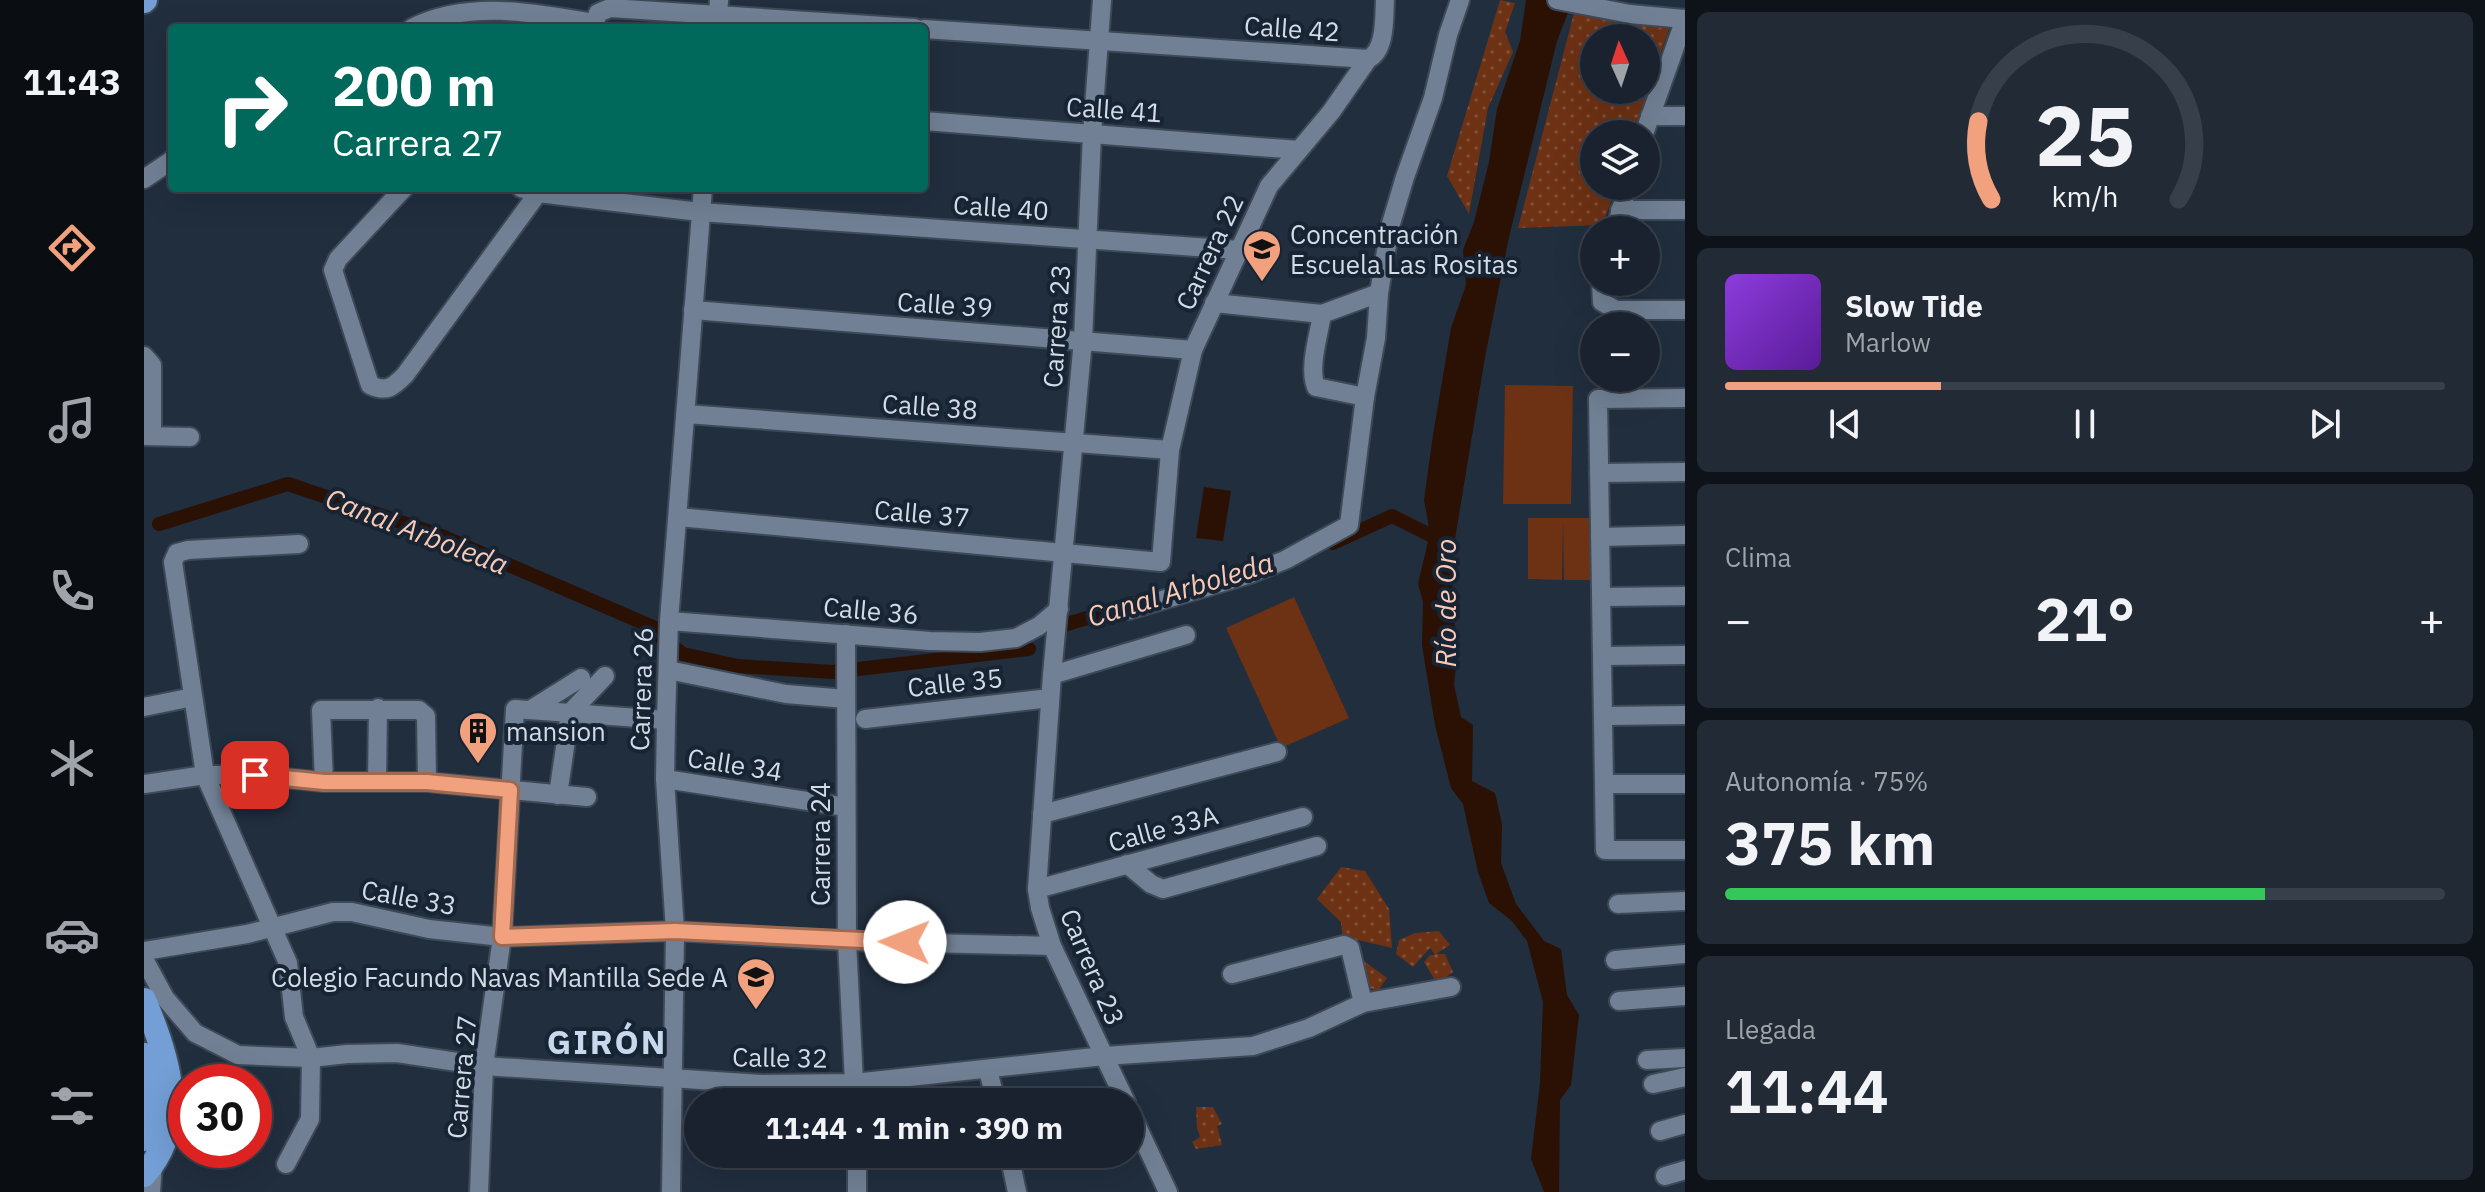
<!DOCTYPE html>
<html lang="es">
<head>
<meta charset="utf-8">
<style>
	:root { --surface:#19222e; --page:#222a36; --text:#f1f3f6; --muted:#9fa4aa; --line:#373f4a; --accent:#f2a17e }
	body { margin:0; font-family:"IBM Plex Sans",sans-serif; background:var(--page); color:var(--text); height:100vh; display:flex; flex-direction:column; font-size:30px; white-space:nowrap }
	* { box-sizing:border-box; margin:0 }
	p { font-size:26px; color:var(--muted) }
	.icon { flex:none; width:44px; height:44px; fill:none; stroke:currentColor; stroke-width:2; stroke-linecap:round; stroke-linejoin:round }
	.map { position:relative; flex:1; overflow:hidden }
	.side { display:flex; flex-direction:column; gap:12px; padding:12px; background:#0e1319; width:800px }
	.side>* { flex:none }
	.guide { position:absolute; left:24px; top:24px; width:760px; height:168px; border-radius:8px; box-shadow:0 8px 32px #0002,0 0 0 2px var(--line); background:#00695c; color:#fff; overflow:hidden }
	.needle { width:52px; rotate:357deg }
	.controls { position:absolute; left:1436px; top:24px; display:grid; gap:16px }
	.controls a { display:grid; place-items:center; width:80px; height:80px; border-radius:50%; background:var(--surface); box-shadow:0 8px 32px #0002,0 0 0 2px var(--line); font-size:40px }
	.speed { position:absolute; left:24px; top:1064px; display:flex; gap:16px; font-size:40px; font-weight:700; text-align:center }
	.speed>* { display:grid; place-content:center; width:104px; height:104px; border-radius:50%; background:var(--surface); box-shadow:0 8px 32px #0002,0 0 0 2px var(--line); line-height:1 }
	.speed .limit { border:12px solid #d22; background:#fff; color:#111 }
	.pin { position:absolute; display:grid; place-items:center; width:68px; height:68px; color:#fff; margin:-34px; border-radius:16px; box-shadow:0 4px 12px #0006 }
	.me { position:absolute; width:88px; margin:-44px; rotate:271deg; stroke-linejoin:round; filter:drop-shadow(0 0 6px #0008) }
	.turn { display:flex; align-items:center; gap:28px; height:168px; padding:0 32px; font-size:36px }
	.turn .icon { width:104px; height:104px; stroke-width:2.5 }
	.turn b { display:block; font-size:56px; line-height:68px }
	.big { font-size:60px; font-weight:700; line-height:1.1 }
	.side .tile { flex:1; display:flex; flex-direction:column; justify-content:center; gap:12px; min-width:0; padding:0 28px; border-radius:12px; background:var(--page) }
	.side .dial { align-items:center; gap:0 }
	.dial svg { height:208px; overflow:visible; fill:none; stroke:var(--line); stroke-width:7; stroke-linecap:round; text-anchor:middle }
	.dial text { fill:var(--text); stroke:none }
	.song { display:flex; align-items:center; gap:24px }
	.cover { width:96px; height:96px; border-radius:12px; background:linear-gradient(135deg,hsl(270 70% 55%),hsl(270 70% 35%)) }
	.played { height:8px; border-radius:4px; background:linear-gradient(90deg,var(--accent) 30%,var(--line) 30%) }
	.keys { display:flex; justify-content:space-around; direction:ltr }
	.heat { display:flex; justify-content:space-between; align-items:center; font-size:44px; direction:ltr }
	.charge { height:12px; border-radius:6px; background:linear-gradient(90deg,#34c759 75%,var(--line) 0) }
	.trip { position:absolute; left:540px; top:1088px; width:460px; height:80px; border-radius:40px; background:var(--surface); box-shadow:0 8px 32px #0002,0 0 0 2px var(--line); font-weight:700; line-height:80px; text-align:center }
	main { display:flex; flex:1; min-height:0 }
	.tabs { display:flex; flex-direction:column; width:144px; justify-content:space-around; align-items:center; background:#0a0e12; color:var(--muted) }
	.tabs .icon { width:56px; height:56px }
	.tabs .on { color:var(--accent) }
	.tabs b { font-size:36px; color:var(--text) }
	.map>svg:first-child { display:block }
</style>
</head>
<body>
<main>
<nav class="tabs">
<b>11:43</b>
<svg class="icon on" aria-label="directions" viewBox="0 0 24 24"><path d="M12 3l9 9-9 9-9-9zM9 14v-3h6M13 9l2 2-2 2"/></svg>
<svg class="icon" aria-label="music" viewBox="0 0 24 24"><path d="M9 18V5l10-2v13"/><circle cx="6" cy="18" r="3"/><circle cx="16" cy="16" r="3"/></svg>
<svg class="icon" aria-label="phone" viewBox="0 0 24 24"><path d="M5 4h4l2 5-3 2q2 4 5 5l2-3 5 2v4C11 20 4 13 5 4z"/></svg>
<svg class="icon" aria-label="climate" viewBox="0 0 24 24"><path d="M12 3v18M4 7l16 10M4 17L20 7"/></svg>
<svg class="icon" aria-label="car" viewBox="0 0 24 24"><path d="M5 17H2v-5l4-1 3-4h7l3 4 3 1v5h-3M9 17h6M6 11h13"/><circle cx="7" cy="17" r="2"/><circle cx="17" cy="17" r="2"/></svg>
<svg class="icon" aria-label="filters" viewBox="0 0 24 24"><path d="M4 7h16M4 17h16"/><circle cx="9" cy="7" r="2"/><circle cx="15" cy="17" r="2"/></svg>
</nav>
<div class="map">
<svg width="1541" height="1192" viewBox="0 0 1541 1192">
	<defs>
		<pattern id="grass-dots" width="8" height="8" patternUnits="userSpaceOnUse" patternTransform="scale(2)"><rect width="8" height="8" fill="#6d3114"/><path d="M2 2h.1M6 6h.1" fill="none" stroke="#814e36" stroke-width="1.8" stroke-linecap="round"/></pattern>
	</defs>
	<rect width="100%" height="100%" fill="#212e3e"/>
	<g fill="url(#grass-dots)" fill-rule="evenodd">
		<polygon points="1356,0 1371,3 1361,32 1369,52 1344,108 1325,214 1303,176"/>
		<path d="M1431,9L1526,26L1489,134H1450V186H1472L1459,225L1374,228ZM1450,38H1502V90H1450Z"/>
		<polygon points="1197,867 1221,871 1245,909 1248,948 1214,940 1216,958 1243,978 1234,991 1206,980 1200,954 1197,922 1173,899"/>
		<polygon points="1295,931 1306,945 1292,954 1301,954 1309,972 1293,984 1280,962 1286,955 1291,955 1286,948 1269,967 1252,954 1255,940 1271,933"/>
		<polygon points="1052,1107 1069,1107 1078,1124 1073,1126 1078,1145 1052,1149 1048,1142 1056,1137 1053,1128"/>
	</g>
	<g fill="#6d3114">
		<polygon points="1361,385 1429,386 1427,504 1359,504"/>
		<polygon points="1384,518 1451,518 1452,580 1420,580 1419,522 1418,580 1384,579"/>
		<polygon points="1150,597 1205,718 1137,748 1082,628"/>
	</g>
	<g fill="#2b1004">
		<polygon points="1382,0 1429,0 1413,41 1365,237 1341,357 1310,545 1308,592 1313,656 1310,685 1317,717 1329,725 1328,781 1351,793 1358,824 1357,863 1372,904 1400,941 1417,949 1423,995 1435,1015 1427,1085 1416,1100 1415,1192 1400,1192 1387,1159 1396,1083 1399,1002 1383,941 1368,921 1345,903 1334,872 1319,804 1307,788 1291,725 1278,645 1279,602 1274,584 1286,533 1280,500 1289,435 1307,328 1322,285 1319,250 1330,222 1345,162 1353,109 1376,41"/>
		<polygon points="1060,487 1087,491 1079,541 1052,538"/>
	</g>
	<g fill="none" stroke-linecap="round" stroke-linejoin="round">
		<g stroke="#2b1004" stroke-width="14">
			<polyline points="15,524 144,484 295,535 509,627 519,640"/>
			<polyline points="1189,543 1248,516 1298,541"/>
			<polyline points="920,625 992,603"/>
			<polyline points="532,649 539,654 594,666 689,672 885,649"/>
		</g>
		<g stroke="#3e4957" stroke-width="22">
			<g id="minor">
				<polyline points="958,0 948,134 939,340 908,675 893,889 896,908 908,946 982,1102"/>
				<polyline points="1413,0 1486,14 1541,19"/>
				<path d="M268,28C322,0 390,12 450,23"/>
				<polyline points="449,28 454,13 466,8 771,28"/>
				<polyline points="573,28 575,0"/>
				<polyline points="780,29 1224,59"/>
				<polyline points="1506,116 1541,116"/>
				<polyline points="780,121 1155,150"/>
				<polyline points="1500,134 1541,19"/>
				<polyline points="0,179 28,160"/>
				<path d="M260,188L194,259L189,270L226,385C243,393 249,387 261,375L394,193"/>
				<polyline points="377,188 394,193 556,212 1095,250"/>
				<polyline points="1476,210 1541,210"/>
				<polyline points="1471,230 1484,186"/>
				<polyline points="1457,282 1458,302 1472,310 1541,310"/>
				<polyline points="1070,303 1178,314 1235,293"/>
				<polyline points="549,310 1049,350"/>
				<path d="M1178,314C1175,335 1164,368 1172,387L1221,397"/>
				<polyline points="0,356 8,365 8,436"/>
				<polyline points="1541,398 1454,399 1461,850 1541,850"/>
				<polyline points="542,414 1026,450"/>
				<polyline points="0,436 46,437"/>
				<polyline points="1455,473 1541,472"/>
				<path d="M534,517L1017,562L1026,450L1049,350L1125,186L1187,112L1224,59C1242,51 1240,17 1241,0"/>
				<polyline points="1456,537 1541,535"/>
				<polyline points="1458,597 1541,596"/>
				<polyline points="985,610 1106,574 1141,560 1205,525 1221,397 1232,338 1235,293 1246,227 1261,177 1289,98 1304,35 1316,0"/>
				<polyline points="525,621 786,641 836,642 872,638 895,626 915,609"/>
				<polyline points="702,634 703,941 711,1102"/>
				<polyline points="1459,656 1541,655"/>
				<polyline points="524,670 642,694 702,699"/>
				<polyline points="908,675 1042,635"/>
				<polyline points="0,707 49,697"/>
				<polyline points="386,710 437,678"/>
				<polyline points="1460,716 1541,715"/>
				<polyline points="721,719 906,698"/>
				<polyline points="521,779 702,807"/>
				<polyline points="233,781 234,708"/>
				<polyline points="180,782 177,710 275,710 282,716 283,782"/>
				<polyline points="0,784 61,775 111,775 180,782 283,782 443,797"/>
				<polyline points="1460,784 1541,784"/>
				<polyline points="414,795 426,713 461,676"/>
				<polyline points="898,814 1133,752"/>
				<polyline points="983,864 1007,884 1019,889 1173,846"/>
				<polyline points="893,889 1159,817"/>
				<polyline points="1474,904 1541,901"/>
				<polyline points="0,951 103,934 189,912 208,912 285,929 358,937 531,931 703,941 908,946"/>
				<polyline points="0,959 21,998 51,1033 94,1055 167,1058 203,1054 253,1053 340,1066 618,1084 710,1083 960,1056 1109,1046 1165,1028 1219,1003 1307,987"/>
				<polyline points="1471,960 1541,954"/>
				<polyline points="1088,974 1200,945 1206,948 1219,1003"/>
				<polyline points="1475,1001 1541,996"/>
				<polyline points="1503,1060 1541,1058"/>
				<polyline points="844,1070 852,1102"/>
				<polyline points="1509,1084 1541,1077"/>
				<polyline points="986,1111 1024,1192"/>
				<polyline points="1516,1131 1541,1124"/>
				<polyline points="713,1154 713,1192"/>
				<polyline points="865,1154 873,1192"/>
				<polyline points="142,1164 166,1119 167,1058 150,1017 144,963 61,775 29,562 33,553 44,550 155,544"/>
				<polyline points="1521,1176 1541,1170"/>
				<polyline points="7,1192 9,1164"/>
				<polyline points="335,1192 340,1066 358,937 371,709 522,720"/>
				<polyline points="527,1192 531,931 521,779 522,720 525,621 559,188"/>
			</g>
		</g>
		<g stroke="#3e4957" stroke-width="28">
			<g id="highway">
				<polyline points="0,1 1,0"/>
				<path d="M0,1000C24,1056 46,1123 0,1175"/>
				<path d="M0,1055C9,1084 11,1109 0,1139"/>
			</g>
		</g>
		<use href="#minor" stroke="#718094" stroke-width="18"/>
		<use href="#highway" stroke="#739fd6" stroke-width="24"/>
	</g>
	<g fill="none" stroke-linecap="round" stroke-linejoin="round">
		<g stroke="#9d6952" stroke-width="20">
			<polyline id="route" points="111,775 180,782 283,782 366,790 358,937 531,931 761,942"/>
		</g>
		<use href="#route" stroke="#f2a17e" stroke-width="14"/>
	</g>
	<defs>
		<g id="school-pin" transform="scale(2)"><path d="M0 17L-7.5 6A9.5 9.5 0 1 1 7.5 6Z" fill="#f2a17e" stroke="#172434"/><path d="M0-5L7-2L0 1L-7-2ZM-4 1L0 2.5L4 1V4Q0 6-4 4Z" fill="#111"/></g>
		<g id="building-pin" transform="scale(2)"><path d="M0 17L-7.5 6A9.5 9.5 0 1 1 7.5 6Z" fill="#f2a17e" stroke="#172434"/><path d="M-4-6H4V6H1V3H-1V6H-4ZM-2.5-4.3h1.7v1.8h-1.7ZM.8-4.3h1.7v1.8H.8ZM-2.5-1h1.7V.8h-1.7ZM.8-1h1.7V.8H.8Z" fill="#111"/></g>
	</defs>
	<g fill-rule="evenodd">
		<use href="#school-pin" x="1118" y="249"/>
		<use href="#building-pin" x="334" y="731"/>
		<use href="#school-pin" x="612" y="977"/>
	</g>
	<g text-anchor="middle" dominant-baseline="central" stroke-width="8" stroke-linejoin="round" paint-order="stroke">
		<g font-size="26" fill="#d3dbe6" stroke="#172434">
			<text transform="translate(1148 28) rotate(4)">Calle 42</text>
			<text transform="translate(970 109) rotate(4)">Calle 41</text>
			<text transform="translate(857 207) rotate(4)">Calle 40</text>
			<text transform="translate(1065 252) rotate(-65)">Carrera 22</text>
			<text transform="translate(801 304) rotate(4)">Calle 39</text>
			<text transform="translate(912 326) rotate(-86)">Carrera 23</text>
			<text transform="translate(786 406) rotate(4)">Calle 38</text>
			<text transform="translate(778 513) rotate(5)">Calle 37</text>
			<text transform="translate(727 610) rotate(5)">Calle 36</text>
			<text transform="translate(811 682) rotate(-6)">Calle 35</text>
			<text transform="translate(497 689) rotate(-88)">Carrera 26</text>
			<text transform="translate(591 764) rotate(9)">Calle 34</text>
			<text transform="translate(1019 828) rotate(-15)">Calle 33A</text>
			<text transform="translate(676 844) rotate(-90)">Carrera 24</text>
			<text transform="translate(265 897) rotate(10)">Calle 33</text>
			<text transform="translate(949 967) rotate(67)">Carrera 23</text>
			<text transform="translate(636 1057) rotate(1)">Calle 32</text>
			<text transform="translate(317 1077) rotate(-85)">Carrera 27</text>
		</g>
		<g font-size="26" fill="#d3dbe6" stroke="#172434" text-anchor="start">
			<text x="1146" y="234">Concentración<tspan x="1146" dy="30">Escuela Las Rositas</tspan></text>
			<text x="362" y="731">mansion</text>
			<text x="584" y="977" text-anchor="end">Colegio Facundo Navas Mantilla Sede A</text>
		</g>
		<g font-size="28" font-style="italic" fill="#fac9b5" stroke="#172434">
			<text transform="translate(273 531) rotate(21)">Canal Arboleda</text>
			<text transform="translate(1036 589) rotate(-17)">Canal Arboleda</text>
			<text transform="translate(1301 603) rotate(-90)">Río de Oro</text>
		</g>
		<g font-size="34" font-weight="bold" letter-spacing="2" fill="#c8d9ee" stroke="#172434">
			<text x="463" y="1041">GIRÓN</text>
		</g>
	</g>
</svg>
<div class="controls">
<a><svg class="needle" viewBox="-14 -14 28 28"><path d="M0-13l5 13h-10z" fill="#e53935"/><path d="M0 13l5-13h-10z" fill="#9fa4aa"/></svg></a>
<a><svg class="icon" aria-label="layers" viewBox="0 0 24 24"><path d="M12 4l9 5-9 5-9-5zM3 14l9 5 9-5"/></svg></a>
<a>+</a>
<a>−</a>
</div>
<div class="speed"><div class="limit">30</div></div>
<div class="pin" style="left:111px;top:775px;background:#d93025"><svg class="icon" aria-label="arrive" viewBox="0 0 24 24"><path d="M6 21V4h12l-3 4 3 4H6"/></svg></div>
<svg class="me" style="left:761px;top:942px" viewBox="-20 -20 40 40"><circle r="19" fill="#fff"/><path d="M0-13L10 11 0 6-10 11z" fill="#f2a17e"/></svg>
<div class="trip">11:44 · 1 min · 390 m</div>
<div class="guide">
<div class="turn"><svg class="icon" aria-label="right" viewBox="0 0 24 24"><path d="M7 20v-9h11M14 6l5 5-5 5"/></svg><div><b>200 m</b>Carrera 27</div></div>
</div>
</div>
<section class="side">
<div class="tile dial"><svg viewBox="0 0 100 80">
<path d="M14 69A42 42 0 1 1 86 69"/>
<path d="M14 69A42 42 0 0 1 9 39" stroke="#f2a17e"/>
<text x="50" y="56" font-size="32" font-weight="700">25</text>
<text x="50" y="72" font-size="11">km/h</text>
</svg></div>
<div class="tile">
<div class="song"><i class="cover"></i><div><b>Slow Tide</b><p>Marlow</p></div></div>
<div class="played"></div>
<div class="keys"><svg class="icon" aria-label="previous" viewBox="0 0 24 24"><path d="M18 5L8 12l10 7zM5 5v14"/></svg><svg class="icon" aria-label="pause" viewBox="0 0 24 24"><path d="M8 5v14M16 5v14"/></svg><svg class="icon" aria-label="next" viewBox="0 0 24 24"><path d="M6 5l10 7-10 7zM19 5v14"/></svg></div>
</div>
<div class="tile"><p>Clima</p>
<div class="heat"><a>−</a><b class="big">21°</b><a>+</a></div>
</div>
<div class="tile"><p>Autonomía · 75%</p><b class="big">375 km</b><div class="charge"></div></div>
<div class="tile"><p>Llegada</p><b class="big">11:44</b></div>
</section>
</main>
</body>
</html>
